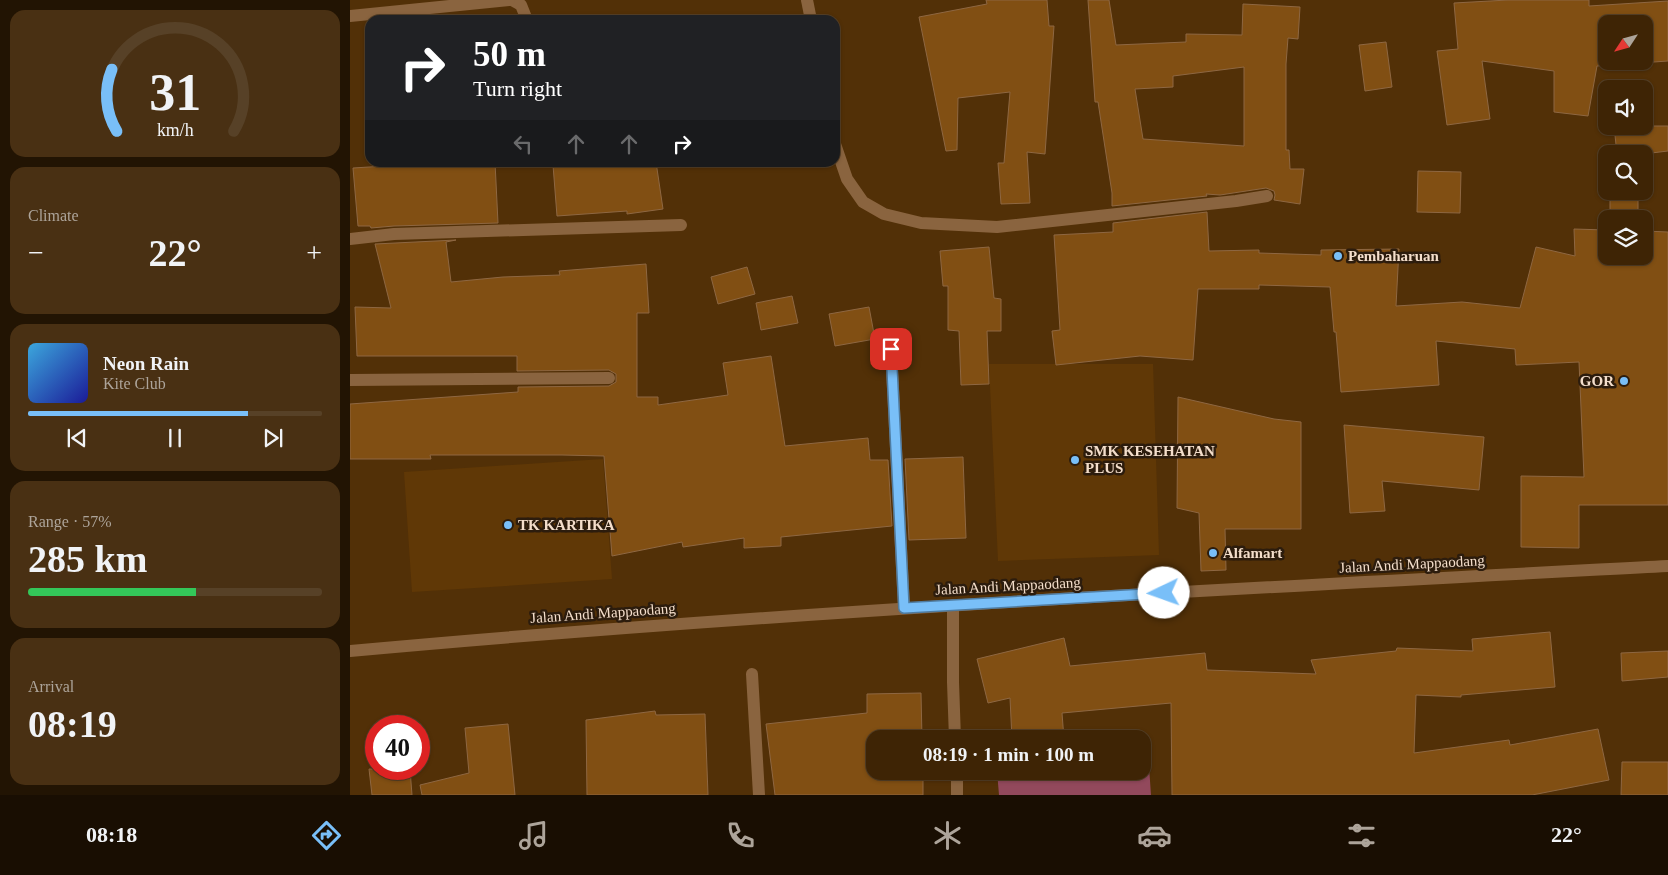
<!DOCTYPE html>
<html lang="en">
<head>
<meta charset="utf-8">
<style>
	:root { --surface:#3e2405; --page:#493013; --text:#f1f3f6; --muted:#ada49a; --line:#574127; --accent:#79bff8 }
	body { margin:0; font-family:"Times New Roman",serif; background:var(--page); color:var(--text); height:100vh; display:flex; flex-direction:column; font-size:19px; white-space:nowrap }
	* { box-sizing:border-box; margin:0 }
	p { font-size:16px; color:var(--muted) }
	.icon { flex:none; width:28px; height:28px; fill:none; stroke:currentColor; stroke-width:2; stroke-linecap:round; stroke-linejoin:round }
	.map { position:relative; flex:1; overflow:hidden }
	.sheet { display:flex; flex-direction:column; gap:10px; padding:10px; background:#221403; width:350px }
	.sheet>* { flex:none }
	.banner { position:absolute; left:15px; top:15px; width:475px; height:152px; border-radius:15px; box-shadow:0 1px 4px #0004,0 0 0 1px var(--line); background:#202124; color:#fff; overflow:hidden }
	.needle { width:32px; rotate:234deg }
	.tools { position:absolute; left:1248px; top:15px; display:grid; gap:10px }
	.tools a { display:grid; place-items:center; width:55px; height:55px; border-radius:10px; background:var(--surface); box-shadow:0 1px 4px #0004,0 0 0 1px var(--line); font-size:25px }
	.speed { position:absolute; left:15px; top:715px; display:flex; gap:10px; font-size:25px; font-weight:700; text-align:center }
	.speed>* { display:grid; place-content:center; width:65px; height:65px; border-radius:50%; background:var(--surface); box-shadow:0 1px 4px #0004,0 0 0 1px var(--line); line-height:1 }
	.speed .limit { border:8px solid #d22; background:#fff; color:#111 }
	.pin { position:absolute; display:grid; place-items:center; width:42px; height:42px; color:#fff; margin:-21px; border-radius:10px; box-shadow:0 2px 8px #0006 }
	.me { position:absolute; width:55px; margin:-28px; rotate:267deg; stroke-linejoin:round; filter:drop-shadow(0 0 4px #0008) }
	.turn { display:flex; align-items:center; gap:18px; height:105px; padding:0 25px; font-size:22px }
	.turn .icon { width:65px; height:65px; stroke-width:2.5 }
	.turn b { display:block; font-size:35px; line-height:42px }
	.lanes { display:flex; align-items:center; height:48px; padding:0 25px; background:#0003; justify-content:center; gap:25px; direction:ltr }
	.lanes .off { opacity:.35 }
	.big { font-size:38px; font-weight:600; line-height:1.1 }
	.sheet .tile { flex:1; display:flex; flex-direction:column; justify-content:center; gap:8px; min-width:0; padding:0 18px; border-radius:15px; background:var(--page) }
	.sheet .dial { align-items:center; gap:0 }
	.dial svg { height:130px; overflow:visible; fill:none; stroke:var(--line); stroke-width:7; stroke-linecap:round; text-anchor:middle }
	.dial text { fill:var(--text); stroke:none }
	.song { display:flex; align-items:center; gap:15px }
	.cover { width:60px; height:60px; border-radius:8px; background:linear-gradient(135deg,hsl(200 70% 55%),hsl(240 70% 35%)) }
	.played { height:5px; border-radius:2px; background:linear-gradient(90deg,var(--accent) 75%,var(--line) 75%) }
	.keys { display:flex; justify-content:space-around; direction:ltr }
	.heat { display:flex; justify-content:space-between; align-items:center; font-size:28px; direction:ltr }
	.charge { height:8px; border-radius:4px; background:linear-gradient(90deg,#34c759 57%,var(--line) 0) }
	.trip { position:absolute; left:516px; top:730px; width:285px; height:50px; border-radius:15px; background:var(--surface); box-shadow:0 1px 4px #0004,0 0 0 1px var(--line); font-weight:600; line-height:50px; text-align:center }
	.tabs { display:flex; height:80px; justify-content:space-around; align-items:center; background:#190e02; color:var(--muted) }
	.tabs .icon { width:35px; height:35px }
	.tabs .selected { color:var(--accent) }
	.tabs b { font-size:22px; color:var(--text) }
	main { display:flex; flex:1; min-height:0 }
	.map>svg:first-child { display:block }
</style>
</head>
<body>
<main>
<section class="sheet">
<div class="tile dial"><svg viewBox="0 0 100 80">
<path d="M14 69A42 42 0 1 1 86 69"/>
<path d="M14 69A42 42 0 0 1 11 31" stroke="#79bff8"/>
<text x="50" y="56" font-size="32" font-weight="700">31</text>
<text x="50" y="72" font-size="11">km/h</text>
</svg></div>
<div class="tile"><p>Climate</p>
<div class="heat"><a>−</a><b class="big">22°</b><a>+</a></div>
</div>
<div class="tile">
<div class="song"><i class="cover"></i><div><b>Neon Rain</b><p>Kite Club</p></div></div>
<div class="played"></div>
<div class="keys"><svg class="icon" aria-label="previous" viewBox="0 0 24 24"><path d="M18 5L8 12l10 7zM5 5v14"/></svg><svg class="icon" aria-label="pause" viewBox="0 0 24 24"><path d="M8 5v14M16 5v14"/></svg><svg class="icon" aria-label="next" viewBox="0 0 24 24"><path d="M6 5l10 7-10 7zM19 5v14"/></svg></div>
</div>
<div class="tile"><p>Range · 57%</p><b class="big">285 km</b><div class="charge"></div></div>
<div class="tile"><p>Arrival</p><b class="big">08:19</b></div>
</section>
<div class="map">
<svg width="1318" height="795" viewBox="0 0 1318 795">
	<rect width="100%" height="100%" fill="#523007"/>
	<g fill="#603806">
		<polygon points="639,364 803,364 809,555 648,561"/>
		<polygon points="253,459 262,579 62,592 54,472"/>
	</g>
	<polygon fill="#92495c" points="793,752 798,752 801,795 649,795 647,771 792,771"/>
	<g fill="#814f13" stroke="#8e6742" fill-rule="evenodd">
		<polygon points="636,0 697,0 699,26 704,26 695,154 677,152 680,203 651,204 648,163 654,163 660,92 608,98 607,150 596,151 569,17 637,4"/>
		<path d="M738,0H759L766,45L836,42V34L892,35L893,4L950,7L948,39L938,38L936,64V150H939L940,169H954L950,204L924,200L925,195L924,191L916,188L870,195L856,194L857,196L762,206V193L748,102H745ZM894,67V146L793,139L785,89L823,87V76Z"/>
		<path d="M1158,0H1239V6L1318,1V61L1247,66L1238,116L1204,112V71L1132,61L1140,119L1097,125L1087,51L1108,49L1104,3ZM1256,24H1294V61H1256Z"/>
		<polygon points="1036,42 1042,87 1015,91 1009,45"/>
		<polygon points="1264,126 1318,126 1318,151 1293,154 1267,154"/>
		<polygon points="145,162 148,223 44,226 21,228 20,226 8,226 3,168 84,163"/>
		<polygon points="240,162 306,162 313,209 277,214 277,211 207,216 203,165"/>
		<polygon points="1068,171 1111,172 1110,213 1067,212"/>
		<rect x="1260" y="191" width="28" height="28"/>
		<polygon points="857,212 859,251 909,250 909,253 971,255 971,250 1049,249 1046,306 1112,302 1170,308 1186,247 1225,256 1224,229 1256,230 1256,256 1294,256 1294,231 1318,232 1318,505 1229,505 1229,548 1171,547 1171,476 1234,477 1229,362 1166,365 1165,349 1086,341 1089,385 991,392 986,332 984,332 980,287 909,285 909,289 848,289 843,360 790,356 706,365 702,331 710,330 704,235 763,232 763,223"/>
		<polygon points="106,240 96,242 101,282 153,277 210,275 209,271 296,264 299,313 287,313 287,397 308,397 308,405 378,395 373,363 421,356 435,446 518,438 520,460 538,460 542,526 431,537 431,546 394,548 394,538 333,547 332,542 262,556 254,456 212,455 80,455 81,459 0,459 0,404 168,392 168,387 259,386 266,382 266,374 259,370 167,371 167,356 7,356 5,307 41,308 25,244"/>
		<polygon points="639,247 644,298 651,299 651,331 637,331 639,384 611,385 609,331 598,330 598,286 593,286 590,251"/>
		<polygon points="397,267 405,294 368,304 361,277"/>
		<polygon points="442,296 448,323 411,330 406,303"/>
		<polygon points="519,307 525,339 485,346 479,314"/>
		<polygon points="828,397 924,419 951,422 951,529 875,529 876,570 851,571 849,513 827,508"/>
		<polygon points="994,425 1134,437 1129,490 1032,481 1035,511 1000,513"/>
		<polygon points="613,457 616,538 559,540 555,459"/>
		<polygon points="1200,632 1205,687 1111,695 1111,697 1066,695 1064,753 1159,740 1160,745 1248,729 1259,780 1182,795 822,795 821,703 712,713 714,739 662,739 660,698 638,703 627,659 714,638 720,666 855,653 857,670 966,674 961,660 1046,651 1047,648 1123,651 1122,639"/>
		<polygon points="1318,651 1318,677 1272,681 1271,653"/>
		<polygon points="571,693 572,739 525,739 525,771 573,771 573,795 425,795 416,724 517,713 517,694"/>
		<polygon points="305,711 306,715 355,714 358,795 237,795 236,720"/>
		<polygon points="158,724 165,795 72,795 70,785 119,773 115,728"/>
		<polygon points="1272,762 1318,762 1318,795 1271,795"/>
		<polygon points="19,769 60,769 62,795 22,795"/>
	</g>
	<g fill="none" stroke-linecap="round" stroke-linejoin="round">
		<g stroke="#8a643f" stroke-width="12">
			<polyline points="162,0 171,5 177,20"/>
			<polyline points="457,0 461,20"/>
			<polyline points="0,16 159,0"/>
			<polyline points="485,144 497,179 513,202 534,214 571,223 647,227 886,201 917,196"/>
			<polyline points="0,239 44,234 331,225"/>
			<polyline points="541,349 554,608"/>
			<polyline points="0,380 259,378"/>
			<polyline points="603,605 603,682 605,739"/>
			<path d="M0,651C438,611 878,589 1318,566"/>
			<polyline points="402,674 409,795"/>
			<polyline points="607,771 607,795"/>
		</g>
	</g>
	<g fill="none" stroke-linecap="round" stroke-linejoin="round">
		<g stroke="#4f7ca1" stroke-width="12">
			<polyline id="route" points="541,349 554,608 814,593"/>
		</g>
		<use href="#route" stroke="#79bff8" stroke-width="9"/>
	</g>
	<g fill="#79bff8" stroke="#2c1c0d" stroke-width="2">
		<circle cx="988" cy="256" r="5"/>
		<circle cx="1274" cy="381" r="5"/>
		<circle cx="725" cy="460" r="5"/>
		<circle cx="158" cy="525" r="5"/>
		<circle cx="863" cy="553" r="5"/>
	</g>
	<g text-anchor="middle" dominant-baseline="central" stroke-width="5" stroke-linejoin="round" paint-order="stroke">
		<g font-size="15" font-weight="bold" fill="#f4decb" stroke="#2c1c0d" text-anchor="start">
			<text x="998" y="256">Pembaharuan</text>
			<text x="1264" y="381" text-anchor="end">GOR</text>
			<text x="735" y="451">SMK KESEHATAN<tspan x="735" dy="17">PLUS</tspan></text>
			<text x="168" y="525">TK KARTIKA</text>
			<text x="873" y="553">Alfamart</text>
		</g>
		<g font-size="15" fill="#f4decb" stroke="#2c1c0d">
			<text transform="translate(1062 564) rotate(-3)">Jalan Andi Mappaodang</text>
			<text transform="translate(658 586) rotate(-3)">Jalan Andi Mappaodang</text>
			<text transform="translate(253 613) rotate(-4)">Jalan Andi Mappaodang</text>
		</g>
	</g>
</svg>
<div class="tools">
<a><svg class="needle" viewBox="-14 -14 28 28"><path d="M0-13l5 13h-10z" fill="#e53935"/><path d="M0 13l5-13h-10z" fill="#ada49a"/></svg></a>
<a><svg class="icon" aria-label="sound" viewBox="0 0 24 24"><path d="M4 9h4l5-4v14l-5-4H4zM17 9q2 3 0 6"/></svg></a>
<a><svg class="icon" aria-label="search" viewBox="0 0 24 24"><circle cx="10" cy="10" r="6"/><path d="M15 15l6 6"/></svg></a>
<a><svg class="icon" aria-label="layers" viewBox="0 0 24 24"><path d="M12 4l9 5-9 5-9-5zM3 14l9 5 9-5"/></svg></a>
</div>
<div class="speed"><div class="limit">40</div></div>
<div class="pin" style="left:541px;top:349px;background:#d93025"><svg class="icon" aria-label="arrive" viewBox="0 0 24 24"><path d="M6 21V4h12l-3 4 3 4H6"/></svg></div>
<svg class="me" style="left:814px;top:593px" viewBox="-20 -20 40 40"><circle r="19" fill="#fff"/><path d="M0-13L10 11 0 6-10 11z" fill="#79bff8"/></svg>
<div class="trip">08:19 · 1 min · 100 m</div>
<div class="banner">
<div class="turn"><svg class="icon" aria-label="right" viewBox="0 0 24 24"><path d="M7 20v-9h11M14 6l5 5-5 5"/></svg><div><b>50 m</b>Turn right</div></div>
<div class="lanes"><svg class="icon off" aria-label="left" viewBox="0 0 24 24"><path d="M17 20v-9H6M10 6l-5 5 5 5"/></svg><svg class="icon off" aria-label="ahead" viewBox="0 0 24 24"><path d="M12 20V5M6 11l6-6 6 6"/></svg><svg class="icon off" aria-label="ahead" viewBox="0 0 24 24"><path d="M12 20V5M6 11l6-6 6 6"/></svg><svg class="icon" aria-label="right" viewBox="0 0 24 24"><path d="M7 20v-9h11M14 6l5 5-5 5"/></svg></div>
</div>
</div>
</main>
<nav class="tabs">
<b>08:18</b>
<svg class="icon selected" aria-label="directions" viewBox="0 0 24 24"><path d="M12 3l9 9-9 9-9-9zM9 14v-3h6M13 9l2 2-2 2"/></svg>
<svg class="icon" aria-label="music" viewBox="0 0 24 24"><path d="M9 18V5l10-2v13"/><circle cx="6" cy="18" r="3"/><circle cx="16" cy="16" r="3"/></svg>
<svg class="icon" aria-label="phone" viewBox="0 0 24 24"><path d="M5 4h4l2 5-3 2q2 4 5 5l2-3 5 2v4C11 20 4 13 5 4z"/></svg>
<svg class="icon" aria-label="climate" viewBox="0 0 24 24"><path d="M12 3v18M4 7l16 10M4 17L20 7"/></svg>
<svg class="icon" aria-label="car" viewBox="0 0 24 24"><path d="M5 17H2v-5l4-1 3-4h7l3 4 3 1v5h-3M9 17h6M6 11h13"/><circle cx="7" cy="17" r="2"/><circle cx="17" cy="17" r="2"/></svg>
<svg class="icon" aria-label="filters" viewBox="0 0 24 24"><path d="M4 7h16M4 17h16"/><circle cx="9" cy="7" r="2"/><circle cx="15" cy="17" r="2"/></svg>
<b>22°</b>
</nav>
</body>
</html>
